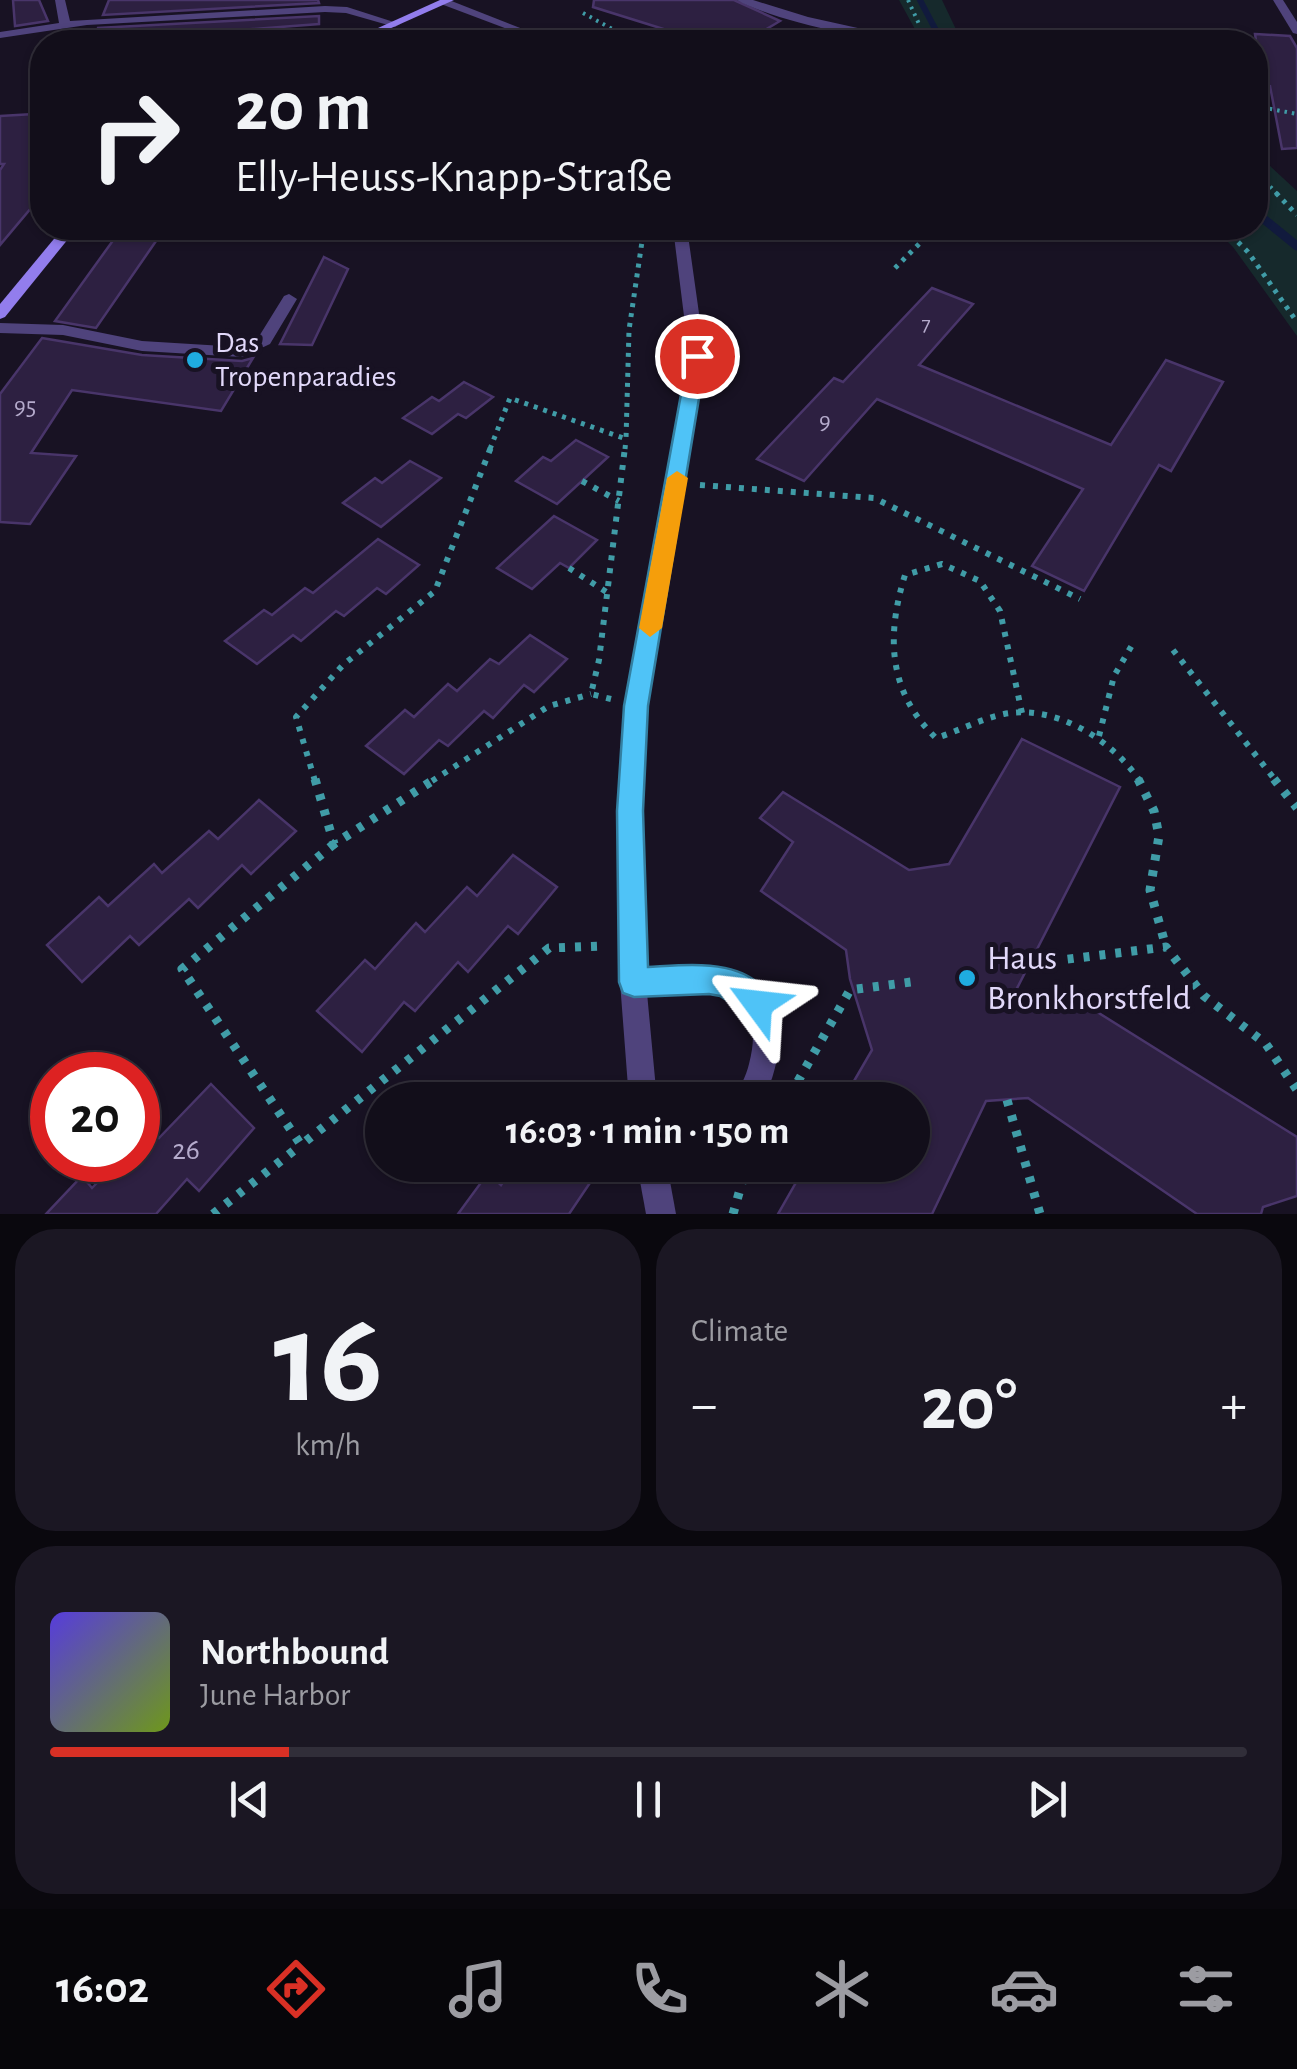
<!DOCTYPE html>
<html lang="en">
<head>
<meta charset="utf-8">
<style>
	:root { --surface:#120e1a; --page:#1b1723; --text:#f1f3f6; --muted:#9c9ca2; --line:#312e39; --accent:#d93025 }
	body { margin:0; font-family:"Alegreya Sans",sans-serif; background:var(--page); color:var(--text); height:100vh; display:flex; flex-direction:column; font-size:38px; white-space:nowrap }
	* { box-sizing:border-box; margin:0 }
	p { font-size:32px; color:var(--muted) }
	.icon { flex:none; width:55px; height:55px; fill:none; stroke:currentColor; stroke-width:2; stroke-linecap:round; stroke-linejoin:round }
	.map { position:relative; height:1214px; overflow:hidden }
	.details { display:flex; flex-direction:column; gap:15px; padding:15px; background:#0a080e; flex:1 }
	.details>* { flex:none }
	.hud { position:absolute; left:30px; top:30px; width:1238px; height:210px; border-radius:40px; box-shadow:0 2px 8px #0004,0 0 0 2px var(--line); background:#120e1a; color:var(--text); overflow:hidden }
	.speed { position:absolute; left:30px; top:1052px; display:flex; gap:20px; font-size:50px; font-weight:700; text-align:center }
	.speed>* { display:grid; place-content:center; width:130px; height:130px; border-radius:50%; background:var(--surface); box-shadow:0 2px 8px #0004,0 0 0 2px var(--line); line-height:1 }
	.speed .limit { border:15px solid #d22; background:#fff; color:#111 }
	.pin { position:absolute; display:grid; place-items:center; width:85px; height:85px; color:#fff; margin:-42px; border:5px solid #fff; border-radius:50%; box-shadow:0 2px 10px #0007 }
	.me { position:absolute; width:110px; margin:-55px; rotate:300deg; stroke-linejoin:round; filter:drop-shadow(0 0 8px #0008) }
	.turn { display:flex; align-items:center; gap:35px; height:210px; padding:0 40px; font-size:45px }
	.turn .icon { width:130px; height:130px; stroke-width:2.5 }
	.turn b { display:block; font-size:70px; line-height:85px }
	.big { font-size:75px; font-weight:700; line-height:1.1 }
	.details .widget { flex:1; display:flex; flex-direction:column; justify-content:center; gap:15px; min-width:0; padding:0 35px; border-radius:40px; background:var(--page) }
	.details .dial { align-items:center; gap:0 }
	.dial b { font-size:130px; line-height:1 }
	.song { display:flex; align-items:center; gap:30px }
	.cover { width:120px; height:120px; border-radius:15px; background:linear-gradient(135deg,hsl(250 70% 55%),hsl(80 70% 35%)) }
	.played { height:10px; border-radius:5px; background:linear-gradient(90deg,var(--accent) 20%,var(--line) 20%) }
	.keys { display:flex; justify-content:space-around; direction:ltr }
	.heat { display:flex; justify-content:space-between; align-items:center; font-size:55px; direction:ltr }
	.details .tiles { flex:1; display:grid; gap:15px; grid-template-columns:1fr 1fr }
	.widget:last-child { grid-column:span 2 }
	.trip { position:absolute; left:365px; top:1082px; width:565px; height:100px; border-radius:50px; background:var(--surface); box-shadow:0 2px 8px #0004,0 0 0 2px var(--line); font-weight:700; line-height:100px; text-align:center }
	.dock { display:flex; height:160px; justify-content:space-around; align-items:center; background:#07060a; color:var(--muted) }
	.dock .icon { width:70px; height:70px }
	.dock .selected { color:var(--accent) }
	.dock b { font-size:45px; color:var(--text) }
	.map>svg:first-child { display:block }
</style>
</head>
<body>
<div class="map">
<svg width="1297" height="1214" viewBox="0 0 1297 1214">
	<rect width="100%" height="100%" fill="#181223"/>
	<g fill="#16292c">
		<polygon points="899,0 942,0 962,42 922,42"/>
		<polygon points="1255,152 1297,191 1297,336 1233,247 1214,228 1255,228"/>
	</g>
	<g fill="none" stroke-linecap="round" stroke-linejoin="round">
		<polyline stroke="#111a3d" stroke-width="6" points="920,0 941,40"/>
		<polyline stroke="#111a3d" stroke-width="9" points="1255,212 1297,246"/>
	</g>
	<g fill="#2d2041" stroke="#49356a" stroke-width="2.5">
		<polygon points="13,0 39,0 48,21 15,26"/>
		<polygon points="109,0 318,0 319,3 103,15"/>
		<polygon points="594,0 734,0 780,21 745,42 705,42 593,7"/>
		<polygon points="319,16 319,24 94,41 98,28"/>
		<polygon points="1255,34 1290,36 1297,48 1297,148 1282,149 1270,86 1263,85"/>
		<polygon points="42,100 42,195 0,245 0,170 4,164 0,164 0,116 34,114"/>
		<polygon points="122,228 165,228 96,328 55,321"/>
		<polygon points="324,257 348,269 312,345 280,344"/>
		<polygon points="932,288 973,304 919,365 1111,445 1166,360 1223,382 1171,471 1159,465 1084,591 1032,566 1083,489 877,399 804,481 757,459 834,378 843,382"/>
		<polygon points="42,338 142,355 242,361 253,358 221,411 72,390 31,453 76,456 30,524 0,522 0,394"/>
		<polygon points="464,382 493,397 466,418 458,414 432,434 403,418 432,397 439,401"/>
		<polygon points="576,440 608,457 557,504 516,481 543,457 551,461"/>
		<polygon points="410,461 441,478 381,527 343,503 375,478 382,483"/>
		<polygon points="554,516 597,540 569,568 560,563 532,589 497,568"/>
		<polygon points="378,539 419,565 386,594 377,588 344,616 336,611 301,641 293,635 257,664 225,641 264,610 272,615 305,588 313,593"/>
		<polygon points="530,635 567,659 534,692 524,685 493,718 484,711 448,746 439,740 404,774 366,746 405,710 414,717 448,684 457,691 490,659 499,664"/>
		<polygon points="1022,739 1120,787 1012,998 1062,990 1297,1137 1297,1196 1263,1207 1261,1214 1197,1214 1028,1098 986,1101 932,1214 778,1214 806,1165 912,1165 912,1100 843,1100 872,1050 850,979 846,950 761,891 793,842 760,818 783,792 909,870 949,864"/>
		<polygon points="259,800 296,831 251,874 242,865 198,908 189,899 139,945 130,936 82,982 47,945 99,897 108,906 154,864 162,873 209,831 218,839"/>
		<polygon points="513,855 557,887 518,934 508,926 468,972 458,962 415,1011 404,1002 362,1052 317,1011 365,960 375,969 416,923 425,932 467,887 477,896"/>
		<polygon points="211,1084 254,1128 199,1191 187,1179 156,1214 46,1214 82,1176 92,1188 119,1160 138,1160 138,1115 159,1138"/>
		<polygon points="515,1165 602,1165 569,1214 458,1214 488,1173 501,1185"/>
	</g>
	<g fill="none" stroke-linecap="round" stroke-linejoin="round">
		<g stroke="#409ca7" stroke-width="4" stroke-dasharray="2.5 5" stroke-linecap="butt">
			<polyline points="908,0 919,24"/>
			<polyline points="583,13 636,42"/>
			<polyline points="643,42 664,30"/>
			<polyline points="1255,106 1297,114"/>
			<polyline points="1255,170 1279,196"/>
		</g>
		<g stroke="#409ca7" stroke-width="5" stroke-dasharray="4 6" stroke-linecap="butt">
			<polyline points="1276,193 1297,215"/>
			<polyline points="530,228 572,228"/>
			<polyline points="1224,228 1248,252 1297,322"/>
			<polyline points="895,268 935,228"/>
			<polyline points="490,449 510,398 626,439 629,330 644,228"/>
			<polyline points="625,449 626,439"/>
		</g>
		<g stroke="#409ca7" stroke-width="6" stroke-dasharray="5 8" stroke-linecap="butt">
			<polyline points="582,481 619,501"/>
			<polyline points="700,485 874,498 1080,599"/>
			<polyline points="569,568 608,593"/>
			<polyline points="1173,650 1276,781"/>
			<polyline points="611,699 591,694 599,660 625,447"/>
			<path d="M1022,713L1000,611L980,581L942,564L905,575C886,636 888,692 936,738C959,731 980,719 1004,714C1056,704 1112,740 1140,781"/>
			<polyline points="1099,736 1114,676 1135,640"/>
			<polyline points="315,781 296,717 343,665 435,591 491,447"/>
			<polyline points="432,781 549,706 591,694"/>
		</g>
		<g stroke="#409ca7" stroke-width="9" stroke-dasharray="6 10" stroke-linecap="butt">
			<polyline points="315,779 334,844 435,779"/>
			<polyline points="1138,779 1154,811 1159,836 1150,890 1166,947"/>
			<polyline points="1274,779 1297,808"/>
			<polyline points="334,844 182,969 301,1145 549,948 602,946"/>
			<polyline points="1020,965 1166,947 1204,996 1266,1044 1297,1090"/>
			<polyline points="790,1095 850,990 911,982"/>
			<polyline points="1007,1100 1040,1214"/>
			<polyline points="213,1214 301,1145"/>
			<polyline points="733,1214 747,1165"/>
		</g>
		<g fill="#4f437c" fill-rule="evenodd">
			<path d="M737,0H753L808,17L921,42C881,45 772,20 737,0Z"/>
			<polygon points="289,294 297,299 270,344 242,357 142,351 63,335 0,333 0,323 63,325 142,341 240,347 258,338 284,296"/>
			<path d="M693,964C776,967 797,1032 763,1100H734C739,1088 746,1077 749,1064C772,977 688,990 633,995L624,991L620,982L624,973L633,969Z"/>
		</g>
		<g fill="#4f437c" fill-rule="evenodd">
			<polygon points="55,0 65,0 70,21 325,6 347,7 400,24 395,27 346,13 325,12 87,25 0,38 0,32 59,23"/>
			<polygon points="441,0 449,0 556,42 542,42 441,4"/>
			<polygon points="1273,0 1283,0 1297,22 1297,34 1293,33"/>
			<polygon points="673,228 687,228 705,356 647,706 642,811 646,982 657,1100 629,1100 620,982 618,811 625,706 689,356"/>
			<polygon points="637,1165 667,1165 676,1214 646,1214"/>
		</g>
		<g fill="#927ded" fill-rule="evenodd">
			<polygon points="440,0 454,0 360,42 347,42"/>
			<polygon points="63,228 77,228 5,317 0,319 0,304"/>
		</g>
	</g>
	<path fill="#4fc3f7" stroke="#337fa1" stroke-width="2.5" d="M697,351L706,356L648,706L643,811L648,967C689,965 753,956 773,1004L769,1015L758,1019L720,996L709,994L634,997L623,993L619,982L617,811L624,706L688,356Z"/>
	<polygon fill="#f59e0b" points="677,471 688,478 662,628 650,637 639,628 667,478"/>
	<g fill="#1face0" stroke="#181223" stroke-width="4">
		<circle cx="195" cy="360" r="10"/>
		<circle cx="967" cy="978" r="10"/>
	</g>
	<g text-anchor="middle" dominant-baseline="central" stroke-width="10" stroke-linejoin="round" paint-order="stroke">
		<g font-size="22" fill="#b5abcc">
			<text x="926" y="324">7</text>
		</g>
		<g font-size="25" fill="#b5abcc">
			<text x="25" y="406">95</text>
			<text x="825" y="421">9</text>
		</g>
		<g font-size="30" fill="#e2d9fa" stroke="#181223" text-anchor="start">
			<text x="215" y="343">Das<tspan x="215" dy="34">Tropenparadies</tspan></text>
		</g>
		<g font-size="30" fill="#b5abcc">
			<text x="186" y="1150">26</text>
		</g>
		<g font-size="35" fill="#e2d9fa" stroke="#181223" text-anchor="start">
			<text x="987" y="958">Haus<tspan x="987" dy="40">Bronkhorstfeld</tspan></text>
		</g>
	</g>
</svg>
<div class="speed"><div class="limit">20</div></div>
<div class="pin" style="left:697px;top:356px;background:#d93025"><svg class="icon" aria-label="arrive" viewBox="0 0 24 24"><path d="M6 21V4h12l-3 4 3 4H6"/></svg></div>
<svg class="me" style="left:758px;top:1004px" viewBox="-20 -20 40 40"><path d="M0-17L14 15 0 8-14 15z" fill="#4fc3f7" stroke="#fff" stroke-width="4"/></svg>
<div class="trip">16:03 · 1 min · 150 m</div>
<div class="hud">
<div class="turn"><svg class="icon" aria-label="right" viewBox="0 0 24 24"><path d="M7 20v-9h11M14 6l5 5-5 5"/></svg><div><b>20 m</b>Elly-Heuss-Knapp-Straße</div></div>
</div>
</div>
<section class="details">
<div class="tiles">
<div class="widget dial"><b>16</b><p>km/h</p></div>
<div class="widget"><p>Climate</p>
<div class="heat"><a>−</a><b class="big">20°</b><a>+</a></div>
</div>
<div class="widget">
<div class="song"><i class="cover"></i><div><b>Northbound</b><p>June Harbor</p></div></div>
<div class="played"></div>
<div class="keys"><svg class="icon" aria-label="previous" viewBox="0 0 24 24"><path d="M18 5L8 12l10 7zM5 5v14"/></svg><svg class="icon" aria-label="pause" viewBox="0 0 24 24"><path d="M8 5v14M16 5v14"/></svg><svg class="icon" aria-label="next" viewBox="0 0 24 24"><path d="M6 5l10 7-10 7zM19 5v14"/></svg></div>
</div>
</div>
</section>
<nav class="dock">
<b>16:02</b>
<svg class="icon selected" aria-label="directions" viewBox="0 0 24 24"><path d="M12 3l9 9-9 9-9-9zM9 14v-3h6M13 9l2 2-2 2"/></svg>
<svg class="icon" aria-label="music" viewBox="0 0 24 24"><path d="M9 18V5l10-2v13"/><circle cx="6" cy="18" r="3"/><circle cx="16" cy="16" r="3"/></svg>
<svg class="icon" aria-label="phone" viewBox="0 0 24 24"><path d="M5 4h4l2 5-3 2q2 4 5 5l2-3 5 2v4C11 20 4 13 5 4z"/></svg>
<svg class="icon" aria-label="climate" viewBox="0 0 24 24"><path d="M12 3v18M4 7l16 10M4 17L20 7"/></svg>
<svg class="icon" aria-label="car" viewBox="0 0 24 24"><path d="M5 17H2v-5l4-1 3-4h7l3 4 3 1v5h-3M9 17h6M6 11h13"/><circle cx="7" cy="17" r="2"/><circle cx="17" cy="17" r="2"/></svg>
<svg class="icon" aria-label="filters" viewBox="0 0 24 24"><path d="M4 7h16M4 17h16"/><circle cx="9" cy="7" r="2"/><circle cx="15" cy="17" r="2"/></svg>
</nav>
</body>
</html>
